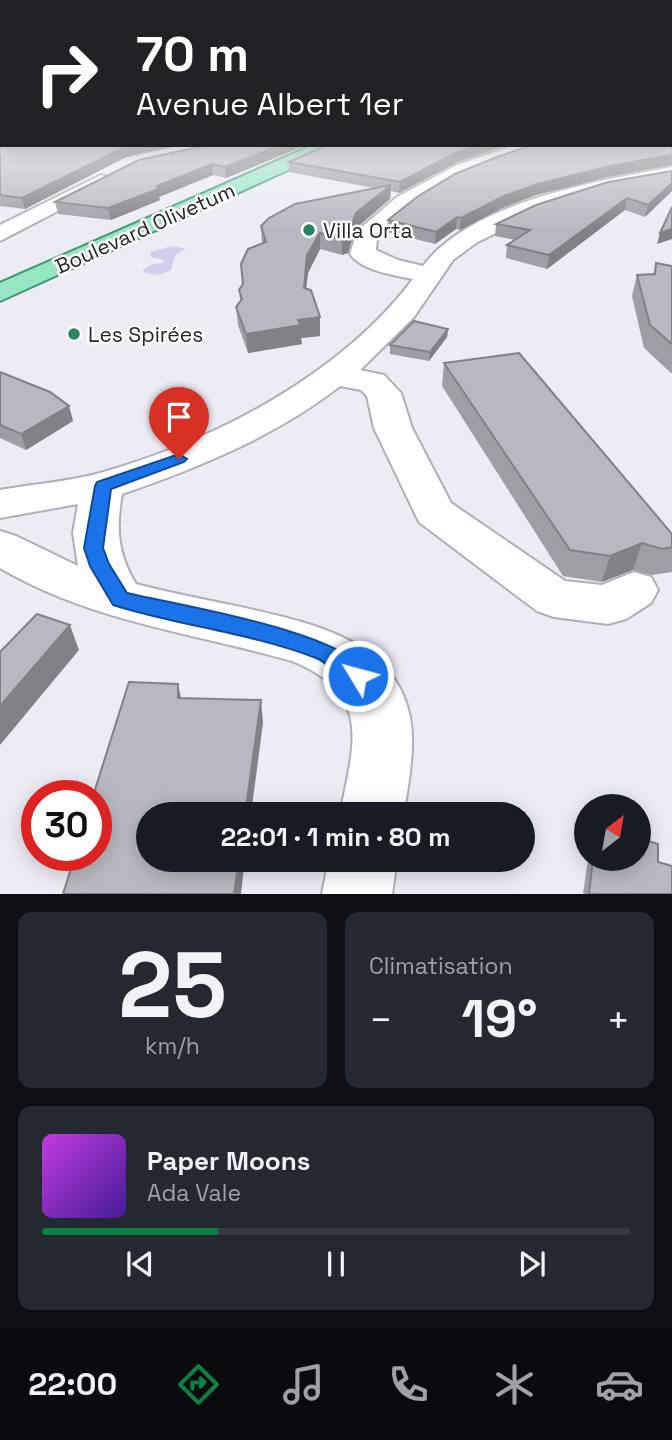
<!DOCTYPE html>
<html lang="fr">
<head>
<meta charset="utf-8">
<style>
	:root { --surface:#171b24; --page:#242831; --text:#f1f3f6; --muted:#9ea1a6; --line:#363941; --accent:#0b8043 }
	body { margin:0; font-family:"Space Grotesk",sans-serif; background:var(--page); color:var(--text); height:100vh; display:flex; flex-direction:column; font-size:26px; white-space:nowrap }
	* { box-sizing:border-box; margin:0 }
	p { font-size:23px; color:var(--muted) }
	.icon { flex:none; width:38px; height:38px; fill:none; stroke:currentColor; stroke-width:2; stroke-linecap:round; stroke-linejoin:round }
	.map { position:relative; height:894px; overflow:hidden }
	.panel { display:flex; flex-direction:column; gap:18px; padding:18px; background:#0d0f14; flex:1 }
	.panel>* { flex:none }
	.banner { position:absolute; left:0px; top:0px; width:672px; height:147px; box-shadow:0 4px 18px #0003; background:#202124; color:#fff; overflow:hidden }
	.needle { width:46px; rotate:31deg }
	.fabs { position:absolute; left:574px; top:794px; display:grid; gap:14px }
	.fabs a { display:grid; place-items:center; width:77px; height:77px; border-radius:50%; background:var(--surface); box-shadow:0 4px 18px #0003; font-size:35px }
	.speed { position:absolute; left:21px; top:780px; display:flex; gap:14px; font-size:35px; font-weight:700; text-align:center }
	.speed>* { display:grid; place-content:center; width:91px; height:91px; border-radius:50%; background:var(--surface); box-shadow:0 4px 18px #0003; line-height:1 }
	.speed .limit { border:10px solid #d22; background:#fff; color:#111 }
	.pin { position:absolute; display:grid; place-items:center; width:60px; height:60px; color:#fff; margin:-72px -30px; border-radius:50% 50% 50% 0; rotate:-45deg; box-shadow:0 0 7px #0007 }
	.pin .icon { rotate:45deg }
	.me { position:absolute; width:77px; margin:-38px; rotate:307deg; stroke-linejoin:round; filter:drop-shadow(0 0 5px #0008) }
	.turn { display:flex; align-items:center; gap:24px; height:147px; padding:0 21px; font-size:32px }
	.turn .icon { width:91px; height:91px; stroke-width:2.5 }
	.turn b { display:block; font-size:49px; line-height:60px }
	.big { font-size:52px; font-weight:800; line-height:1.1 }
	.panel .card { flex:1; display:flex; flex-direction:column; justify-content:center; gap:10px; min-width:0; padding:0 24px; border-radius:14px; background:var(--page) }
	.panel .dial { align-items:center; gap:0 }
	.dial b { font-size:91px; line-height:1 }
	.song { display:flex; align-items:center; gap:21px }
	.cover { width:84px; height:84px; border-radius:10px; background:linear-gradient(135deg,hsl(290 70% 55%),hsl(260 70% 35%)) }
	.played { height:7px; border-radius:4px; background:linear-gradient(90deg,var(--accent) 30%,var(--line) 30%) }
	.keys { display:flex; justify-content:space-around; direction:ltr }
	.heat { display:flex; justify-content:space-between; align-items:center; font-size:38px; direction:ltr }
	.panel .tiles { flex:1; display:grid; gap:18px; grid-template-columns:1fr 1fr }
	.card:last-child { grid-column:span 2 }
	.trip { position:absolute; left:136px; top:802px; width:399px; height:70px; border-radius:35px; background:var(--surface); box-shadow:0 4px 18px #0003; font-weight:800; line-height:70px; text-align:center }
	.menu { display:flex; height:112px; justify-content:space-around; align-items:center; background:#090b0e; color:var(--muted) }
	.menu .icon { width:49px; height:49px }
	.menu .selected { color:var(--accent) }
	.menu b { font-size:32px; color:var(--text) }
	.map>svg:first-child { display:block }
</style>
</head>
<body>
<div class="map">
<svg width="672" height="894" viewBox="0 0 672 894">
	<rect width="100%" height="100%" fill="#edecf5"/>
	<polygon fill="#d1cfed" points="173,246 186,249 175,255 171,270 159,275 145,273 143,270 152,264 163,263 164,260 151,257 150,252"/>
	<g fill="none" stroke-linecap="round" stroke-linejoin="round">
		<g stroke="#b0afb8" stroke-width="4">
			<g id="minor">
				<path d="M515,145H544L541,149C475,169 427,190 377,238L376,250L398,260L423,266C471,202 597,181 672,167V179L605,191L533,214L476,243L453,260L414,317L360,370L384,375L401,393L412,428L451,503L565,581L602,585L634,572L651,577L658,590L651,603L626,619L608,624L554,617L537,611L419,522L374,428L367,396L361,390L340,386C276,436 198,468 122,494C116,528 117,553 136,584C171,593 206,600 241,607C306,622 395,638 410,717C416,748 408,783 404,814H340C354,744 373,694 292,661C194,633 89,621 0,568V531L16,536L78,566L73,533L78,504L0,518V490C33,484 68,482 100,473C214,441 341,375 413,279C394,275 362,271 350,254L357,231L397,197L457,165Z"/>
				<polygon points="101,175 108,177 111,181 108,185 0,241 0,225"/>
				<polygon points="329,859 397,859 392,894 322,894"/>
			</g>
		</g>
		<g stroke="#409873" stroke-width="4">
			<polygon id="major" points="313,145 337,145 334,149 0,301 0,283"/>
		</g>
		<use href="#minor" fill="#fff" fill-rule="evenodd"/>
		<use href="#major" fill="#95e6c3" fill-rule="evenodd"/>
	</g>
	<g fill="#9e9ea5">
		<polygon points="0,142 2,145 181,145 126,157 25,209 0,206"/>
		<polygon points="208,145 306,145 226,178 213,175 159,197 160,200 111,220 58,214 55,202"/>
		<polygon points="289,162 456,163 399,193 391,191 390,199 355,229 348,253 342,255 320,249 308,273 306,289 320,317 320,336 301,338 302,344 248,353 238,325 236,307 240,301 239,290 262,244 261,226 374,188 289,172"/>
		<polygon points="672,171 672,191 645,217 625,210 547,269 506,258 507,245 515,240 495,236 496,224"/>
		<polygon points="608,177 536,195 502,208 460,230 456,229 435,244 387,232 388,220"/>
		<polygon points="656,263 672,266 672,373 671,373 644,348 632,296 637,275 653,275"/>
		<polygon points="448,329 447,337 429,361 390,354 390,345"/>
		<polygon points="444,363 672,534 672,572 652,575 633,570 602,582 563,576 442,386"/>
		<polygon points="0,372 69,406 73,421 26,450 0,438"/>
		<polygon points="588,859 639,859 658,862 672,894 583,894"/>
	</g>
	<g fill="#818186">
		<polygon points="135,145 181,145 126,157 25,209 22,198 125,147"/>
		<polygon points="281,145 306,145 226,178 225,167"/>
		<polygon points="479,145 506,145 456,163 399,193 400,182 457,152"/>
		<polygon points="672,155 672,165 608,177 536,195 502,208 460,230 461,218 504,196 538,184 610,166"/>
		<polygon points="212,164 213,175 159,197 160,200 111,220 108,208 157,186"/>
		<polygon points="672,183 672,191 645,217 648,205"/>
		<polygon points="391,185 390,199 355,229 348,253 342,255 342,239 356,213"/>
		<polygon points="627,198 625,210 547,269 549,255"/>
		<polygon points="457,217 456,229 435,244 436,232"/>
		<polygon points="672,229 672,239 657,244 660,233"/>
		<polygon points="320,233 320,249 308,273 304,306 304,288 307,255"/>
		<polygon points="320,317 320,336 301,338 302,344 248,353 246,334 298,320"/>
		<polygon points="448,329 447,337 429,361 430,352"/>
		<polygon points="69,406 73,421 26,450 21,434"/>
		<polygon points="642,543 633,570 602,582 610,556"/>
		<polygon points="70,625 79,650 0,745 0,706"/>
		<polygon points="178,684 183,707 178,698"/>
		<polygon points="261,700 263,723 251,814 245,814"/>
		<polygon points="239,859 245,859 241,894 234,894"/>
	</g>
	<g fill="#b8b8c0" stroke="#818186" stroke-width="2">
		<polygon points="0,105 2,105 2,131 0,130"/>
		<rect x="670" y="105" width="2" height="13"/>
		<polygon points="670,140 672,140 672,155 610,166 538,184 504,196 461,218 457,217 436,232 388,220 417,197 455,174 497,157 532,145 670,145"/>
		<polygon points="2,141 2,145 135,145 125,147 22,198 0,195 0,142"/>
		<polygon points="208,145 281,145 225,167 212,164 157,186 158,189 108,208 55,202 139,160"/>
		<polygon points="327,145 479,145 457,152 400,182 289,162"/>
		<polygon points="672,171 672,183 648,205 627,198 549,255 507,245 530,230 496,224 536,205 608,182"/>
		<polygon points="391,185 356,213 348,236 342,239 320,233 307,255 304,288 311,290 320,317 298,320 301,325 246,334 236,307 242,299 239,290 243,284 241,264 248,249 266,242 261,226 269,218 295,204"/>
		<polygon points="672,207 672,229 660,233"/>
		<polygon points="656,263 672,266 672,344 650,325 637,275 655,274"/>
		<polygon points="414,321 448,329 430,352 390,345"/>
		<polygon points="519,353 672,534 672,547 662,549 642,543 610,556 570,550 444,363"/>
		<polygon points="0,372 50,392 69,406 21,434 0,425"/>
		<polygon points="37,614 70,625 0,706 0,652"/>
		<polygon points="129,682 178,684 178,698 261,700 245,814 149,814 149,859 239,859 234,894 63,894 75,856 96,856 96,796 93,796"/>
		<polygon points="639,838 658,844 658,862 672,866 672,894 589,894 593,859 639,859"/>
	</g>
	<linearGradient id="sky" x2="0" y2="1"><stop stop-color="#9fbfea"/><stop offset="0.46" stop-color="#f7f6fa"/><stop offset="1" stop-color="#f7f6fa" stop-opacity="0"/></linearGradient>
	<rect width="672" height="230" fill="url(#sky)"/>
	<path fill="#1a73e8" stroke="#114b97" stroke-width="2" d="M179,454L187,459L184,462L111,489L103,548L109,564L127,593C177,605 348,632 370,676L366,683C346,690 334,665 316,658C251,633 180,626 113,605L90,566L84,548L95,486L97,482Z"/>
	<g fill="#26855d" stroke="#fff" stroke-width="2.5">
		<circle cx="309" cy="230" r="7"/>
		<circle cx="74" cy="334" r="7"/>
	</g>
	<g text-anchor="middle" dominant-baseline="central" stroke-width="5" stroke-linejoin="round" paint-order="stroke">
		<g font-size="21" fill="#262629" stroke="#fff">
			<text transform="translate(145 228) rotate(-24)">Boulevard Olivetum</text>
		</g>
		<g font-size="21" fill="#262629" stroke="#fff" text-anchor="start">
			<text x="323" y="230">Villa Orta</text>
			<text x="88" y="334">Les Spirées</text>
		</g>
	</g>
</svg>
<div class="fabs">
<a><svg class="needle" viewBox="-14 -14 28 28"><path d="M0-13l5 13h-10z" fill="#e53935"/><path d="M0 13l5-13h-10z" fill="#9ea1a6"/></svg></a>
</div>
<div class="speed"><div class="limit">30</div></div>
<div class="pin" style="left:179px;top:459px;background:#d93025"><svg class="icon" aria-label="arrive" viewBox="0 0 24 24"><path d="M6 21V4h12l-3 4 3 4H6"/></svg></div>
<svg class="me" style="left:358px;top:676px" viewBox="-20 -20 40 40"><circle r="17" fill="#1a73e8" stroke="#fff" stroke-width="3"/><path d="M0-11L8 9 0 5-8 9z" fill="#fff"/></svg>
<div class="trip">22:01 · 1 min · 80 m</div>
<div class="banner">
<div class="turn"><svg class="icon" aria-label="right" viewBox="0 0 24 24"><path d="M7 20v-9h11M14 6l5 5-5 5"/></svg><div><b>70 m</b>Avenue Albert 1er</div></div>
</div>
</div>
<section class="panel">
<div class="tiles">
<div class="card dial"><b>25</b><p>km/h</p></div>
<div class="card"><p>Climatisation</p>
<div class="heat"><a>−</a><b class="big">19°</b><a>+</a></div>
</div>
<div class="card">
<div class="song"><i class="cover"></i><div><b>Paper Moons</b><p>Ada Vale</p></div></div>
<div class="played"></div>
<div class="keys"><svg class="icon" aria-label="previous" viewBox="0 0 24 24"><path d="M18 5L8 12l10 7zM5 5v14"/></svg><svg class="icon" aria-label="pause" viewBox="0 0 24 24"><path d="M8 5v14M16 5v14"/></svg><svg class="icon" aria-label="next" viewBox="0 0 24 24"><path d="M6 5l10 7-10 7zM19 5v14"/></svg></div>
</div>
</div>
</section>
<nav class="menu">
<b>22:00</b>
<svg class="icon selected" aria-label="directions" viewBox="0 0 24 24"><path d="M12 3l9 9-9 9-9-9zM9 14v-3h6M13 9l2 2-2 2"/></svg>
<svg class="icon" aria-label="music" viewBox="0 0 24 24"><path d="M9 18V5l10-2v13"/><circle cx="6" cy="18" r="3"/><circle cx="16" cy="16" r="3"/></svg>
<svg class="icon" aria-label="phone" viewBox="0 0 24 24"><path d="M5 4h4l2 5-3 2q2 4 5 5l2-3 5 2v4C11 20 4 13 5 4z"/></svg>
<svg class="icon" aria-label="climate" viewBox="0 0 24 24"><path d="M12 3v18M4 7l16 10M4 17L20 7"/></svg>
<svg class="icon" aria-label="car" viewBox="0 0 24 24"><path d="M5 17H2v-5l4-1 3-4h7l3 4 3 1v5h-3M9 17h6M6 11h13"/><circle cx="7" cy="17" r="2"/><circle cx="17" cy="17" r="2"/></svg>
</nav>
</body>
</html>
